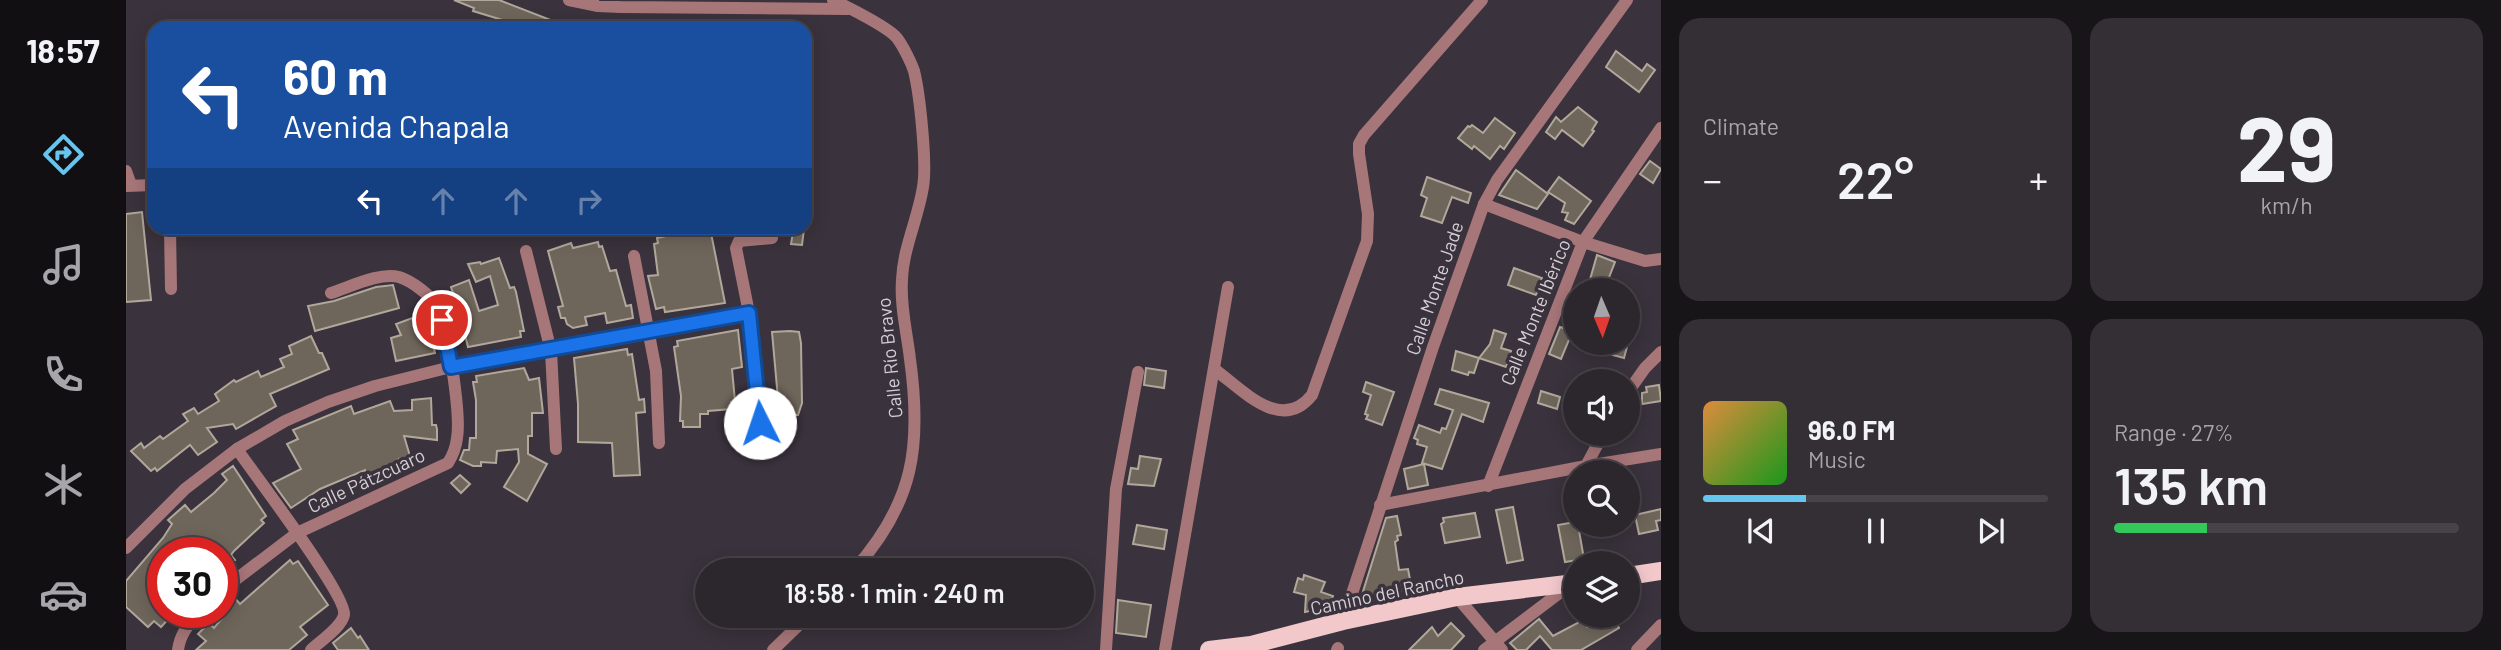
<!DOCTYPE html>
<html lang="en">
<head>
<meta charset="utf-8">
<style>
	:root { --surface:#2c262d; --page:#342e35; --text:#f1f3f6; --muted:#a6a5aa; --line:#484349; --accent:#64c5ee }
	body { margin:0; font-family:Barlow,sans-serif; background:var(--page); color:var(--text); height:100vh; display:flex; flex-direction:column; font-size:26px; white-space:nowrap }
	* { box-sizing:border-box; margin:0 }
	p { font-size:23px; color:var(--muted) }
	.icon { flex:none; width:38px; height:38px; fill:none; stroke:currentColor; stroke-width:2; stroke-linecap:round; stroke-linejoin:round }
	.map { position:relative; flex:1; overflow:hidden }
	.details { display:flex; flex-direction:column; gap:18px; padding:18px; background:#181519; width:840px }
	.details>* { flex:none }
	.hud { position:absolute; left:21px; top:21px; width:665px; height:214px; border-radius:21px; box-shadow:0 4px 18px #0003,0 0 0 2px var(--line); background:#1a4fa0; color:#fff; overflow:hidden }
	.needle { width:46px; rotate:178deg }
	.fabs { position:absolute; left:1437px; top:278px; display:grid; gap:14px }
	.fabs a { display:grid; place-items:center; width:77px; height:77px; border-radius:50%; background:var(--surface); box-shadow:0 4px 18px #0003,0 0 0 2px var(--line); font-size:35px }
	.speed { position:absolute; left:21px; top:537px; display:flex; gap:14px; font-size:35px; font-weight:700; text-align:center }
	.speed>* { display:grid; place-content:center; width:91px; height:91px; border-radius:50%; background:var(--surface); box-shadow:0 4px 18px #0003,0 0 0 2px var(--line); line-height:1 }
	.speed .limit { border:10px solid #d22; background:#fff; color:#111 }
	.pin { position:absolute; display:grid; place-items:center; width:60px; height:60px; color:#fff; margin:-30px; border:4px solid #fff; border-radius:50%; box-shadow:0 2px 7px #0007 }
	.me { position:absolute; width:77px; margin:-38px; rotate:356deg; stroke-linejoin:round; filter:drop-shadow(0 0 5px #0008) }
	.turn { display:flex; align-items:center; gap:24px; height:147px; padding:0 21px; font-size:32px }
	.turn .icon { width:91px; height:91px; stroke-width:2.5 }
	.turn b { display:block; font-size:49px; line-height:60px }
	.lanes { display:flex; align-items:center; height:66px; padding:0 21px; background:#0003; justify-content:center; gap:35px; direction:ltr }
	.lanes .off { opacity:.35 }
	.big { font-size:52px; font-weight:600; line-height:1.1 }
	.details .tile { flex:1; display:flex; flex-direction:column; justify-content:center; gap:10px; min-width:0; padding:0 24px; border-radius:21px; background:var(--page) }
	.details .dial { align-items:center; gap:0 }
	.dial b { font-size:91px; line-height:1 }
	.song { display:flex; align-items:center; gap:21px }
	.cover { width:84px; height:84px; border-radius:10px; background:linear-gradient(135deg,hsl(30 70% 55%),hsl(120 70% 35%)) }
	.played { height:7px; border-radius:4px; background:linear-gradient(90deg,var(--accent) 30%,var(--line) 30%) }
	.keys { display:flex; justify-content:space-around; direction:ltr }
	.heat { display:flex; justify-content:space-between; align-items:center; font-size:38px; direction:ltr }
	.charge { height:10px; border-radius:5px; background:linear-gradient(90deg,#34c759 27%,var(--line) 0) }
	.details .tiles { flex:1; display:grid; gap:18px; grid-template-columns:repeat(2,1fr) }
	.trip { position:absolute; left:569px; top:558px; width:399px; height:70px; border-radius:35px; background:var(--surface); box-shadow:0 4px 18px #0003,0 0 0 2px var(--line); font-weight:600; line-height:70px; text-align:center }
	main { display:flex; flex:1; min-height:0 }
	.tab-bar { display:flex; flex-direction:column; width:126px; justify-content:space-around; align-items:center; background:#120f12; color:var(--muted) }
	.tab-bar .icon { width:49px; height:49px }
	.tab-bar .selected { color:var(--accent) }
	.tab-bar b { font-size:32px; color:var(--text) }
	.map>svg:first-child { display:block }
</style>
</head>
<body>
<main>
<nav class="tab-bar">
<b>18:57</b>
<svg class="icon selected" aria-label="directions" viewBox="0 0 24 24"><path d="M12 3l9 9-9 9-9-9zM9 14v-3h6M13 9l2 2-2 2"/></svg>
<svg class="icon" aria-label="music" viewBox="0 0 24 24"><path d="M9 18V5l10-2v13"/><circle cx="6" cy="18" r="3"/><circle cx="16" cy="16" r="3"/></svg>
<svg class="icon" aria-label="phone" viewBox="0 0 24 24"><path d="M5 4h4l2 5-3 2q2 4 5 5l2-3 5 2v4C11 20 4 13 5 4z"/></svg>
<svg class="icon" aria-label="climate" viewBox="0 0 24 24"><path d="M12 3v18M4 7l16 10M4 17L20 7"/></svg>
<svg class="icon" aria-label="car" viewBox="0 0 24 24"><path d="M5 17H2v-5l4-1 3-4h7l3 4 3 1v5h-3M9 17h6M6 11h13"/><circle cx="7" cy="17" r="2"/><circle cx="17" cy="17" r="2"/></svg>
</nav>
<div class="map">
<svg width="1535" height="650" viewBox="0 0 1535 650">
	<rect width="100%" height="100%" fill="#3a323c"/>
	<g fill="#6f665b" stroke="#b1a79b" stroke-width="2">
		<polygon points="328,0 373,0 445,28 380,28 383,22 347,11 348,8"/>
		<polygon points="1490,51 1516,71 1521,64 1529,70 1513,92 1480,67"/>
		<polygon points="1452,107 1471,122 1466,130 1468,131 1457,146 1436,130 1429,139 1420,132 1430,117 1435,122"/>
		<polygon points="1369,118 1389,133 1378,149 1374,146 1364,159 1348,146 1346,149 1332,138 1342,126 1344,127 1346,125 1357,133"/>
		<polygon points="1524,161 1535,169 1527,183 1514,174"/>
		<polygon points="1390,170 1422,194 1411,209 1373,195"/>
		<polygon points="1301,177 1345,193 1342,203 1326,197 1316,223 1295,216 1301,198 1295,195"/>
		<polygon points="1433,177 1465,201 1448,224 1439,220 1442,213 1436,212 1439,203 1422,192"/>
		<polygon points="16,212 25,300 0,302 0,214"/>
		<polygon points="557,228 584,228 599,303 539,312 538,307 530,309 522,276 532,275 528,244 532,243 531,238 558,232"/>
		<polygon points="671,228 678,229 676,245 665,244 667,232"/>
		<polygon points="472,242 473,247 476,246 484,271 490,270 500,306 505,305 507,318 481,323 479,313 459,317 461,325 447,328 441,324 439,318 435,318 432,307 437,306 422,251 445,243 447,248"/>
		<polygon points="1471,255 1489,262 1478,290 1461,290"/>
		<polygon points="373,258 384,288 388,287 390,292 398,331 394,331 395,337 342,347 339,335 330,338 327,326 337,324 325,287 343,280 353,311 372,305 364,276 350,282 342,264 354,262 355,264"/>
		<polygon points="1388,268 1416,278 1410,295 1382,285"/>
		<polygon points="267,285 273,308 189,331 182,306 208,301 250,287"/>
		<polygon points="1447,298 1449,331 1447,330 1435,359 1423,354 1434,327 1437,328"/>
		<polygon points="289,317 299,343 306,341 309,353 270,361 265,338 275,335 270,324"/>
		<polygon points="612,330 616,367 606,369 609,401 605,402 606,409 582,411 582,414 574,414 574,427 557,427 557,421 554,421 555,396 548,347 552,346 551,341"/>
		<polygon points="1368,330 1380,334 1375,348 1385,351 1380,367 1353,358 1348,373 1343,372 1342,375 1326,370 1330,351 1353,358 1364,344"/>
		<polygon points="664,331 673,332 675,343 676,403 672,415 657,415 657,410 653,410 646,332"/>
		<polygon points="185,336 193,353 196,353 203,369 144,394 150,406 110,429 107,424 81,428 91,442 72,455 64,445 31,471 29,468 25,471 5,451 15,443 18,448 34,436 37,439 62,421 57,414 68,408 72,414 93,401 89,394 108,380 110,382 132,371 135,377 158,367 154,359 166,354 163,346"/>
		<polygon points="1480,343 1502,343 1498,358 1476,352"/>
		<polygon points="501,349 502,355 506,354 513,400 518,399 519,412 510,413 514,475 488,476 486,443 452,442 452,404 448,358"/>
		<polygon points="398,368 403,380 413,378 417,413 406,413 406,436 402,436 402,454 421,464 401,501 378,487 393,462 392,449 371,451 370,463 355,462 355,466 347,466 334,460 338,450 343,450 344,438 350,438 350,400 347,382 351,382 350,376"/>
		<polygon points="1020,368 1040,371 1038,388 1018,385"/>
		<polygon points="1240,382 1268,392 1256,425 1240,419 1242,415 1239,414 1245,395 1237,392"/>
		<polygon points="1533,385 1535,401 1516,404 1516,393 1521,392 1520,387"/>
		<polygon points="1314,389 1363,403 1357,422 1336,414 1316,469 1296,463 1301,447 1291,444 1292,440 1288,438 1293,425 1314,433 1316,428 1320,429 1327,410 1309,404"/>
		<polygon points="1415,391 1434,397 1431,409 1412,403"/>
		<polygon points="305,398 306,425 310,425 311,429 311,440 278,436 284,456 273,459 276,470 243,481 239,470 194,489 165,508 147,483 175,469 161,444 172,439 167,430 225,406 228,414 264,401 268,411 286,410 286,400"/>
		<polygon points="1014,456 1035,459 1028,486 1002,484 1005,468 1012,469"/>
		<polygon points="1298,464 1302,485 1282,489 1278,469"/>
		<polygon points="107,466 140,516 135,520 138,523 108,551 105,555 109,560 96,570 96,553 37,553 37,612 43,612 46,615 35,627 28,621 22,627 0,607 0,581 37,538 46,524 42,520 59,505 65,512 88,493 101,480 96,474"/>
		<polygon points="334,475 344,484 335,493 325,483"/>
		<polygon points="1387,507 1397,560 1381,563 1370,510"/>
		<polygon points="1535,509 1535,520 1530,521 1532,530 1513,534 1509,515"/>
		<polygon points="1349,513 1354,537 1319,543 1315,524 1318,522 1317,518"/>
		<polygon points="1271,516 1275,535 1271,536 1272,540 1269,542 1273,570 1282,569 1286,590 1255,596 1256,599 1234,601 1260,518"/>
		<polygon points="1449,522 1449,525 1452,525 1458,559 1439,562 1432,525"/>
		<polygon points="1011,525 1041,530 1038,549 1007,544"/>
		<polygon points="164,560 167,564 172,561 202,605 174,627 181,635 163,650 70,650 80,641 72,634 83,623 88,628 103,610 99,606 108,597 114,604"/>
		<polygon points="1178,575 1199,582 1195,592 1207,596 1203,607 1179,612 1180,595 1168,592 1172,578 1177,580"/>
		<polygon points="992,600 1025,605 1020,637 990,633"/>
		<polygon points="1482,616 1486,616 1493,628 1455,650 1426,650 1414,636 1400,650 1391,650 1384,643 1413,619 1427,636 1457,620 1461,627"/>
		<polygon points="1325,623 1338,636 1325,650 1283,650 1306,627 1312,636"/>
		<polygon points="225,628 232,638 234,636 243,650 212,650 207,643"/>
	</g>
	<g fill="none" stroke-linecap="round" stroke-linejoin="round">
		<g stroke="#a77679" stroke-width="12">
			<polyline points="443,0 472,6 494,7 722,9"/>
			<path d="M707,0C723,8 761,26 771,38C777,46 785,62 788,71C794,95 801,164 797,187C792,219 777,248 776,280C774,306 781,333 784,359C796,446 788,503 728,570"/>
			<polyline points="0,171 5,185"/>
			<polyline points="0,186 28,185"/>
			<polyline points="1358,204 1457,242 1519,261 1535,259"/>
			<polyline points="44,228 45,289"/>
			<polyline points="400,251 425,351 430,449"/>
			<polyline points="508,256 530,371 533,443"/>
			<path d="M1088,369C1116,389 1155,434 1186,395L1241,241L1242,214L1233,154V144L1238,135L1356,0"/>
			<polyline points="1502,392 1519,368 1535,352"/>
			<polyline points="634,423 623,313 610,248 613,241 646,238"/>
			<path d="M111,449C127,473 222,596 218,615C215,628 194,641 185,650"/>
			<polyline points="1460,466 1477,434"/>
			<polyline points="1362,486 1457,242 1535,128"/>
			<polyline points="1254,505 1460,466 1535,454"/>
			<polyline points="0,548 59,489 111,449 159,421 202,402 249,386 325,367 623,313"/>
			<path d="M96,590L171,533L322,463C327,455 330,448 331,438C335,416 322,325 311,306C304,295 286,281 273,277C253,272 224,287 205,293"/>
			<polyline points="1331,597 1376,650"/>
			<polyline points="1217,621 1307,347 1358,204 1371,180 1501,0"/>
			<path d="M52,650C54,634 63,624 73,612"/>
			<polyline points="647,650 682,616"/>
			<polyline points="980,650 990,489 1012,372"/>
			<polyline points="1039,650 1102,287"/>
			<polyline points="1211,650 1212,648"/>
			<polyline points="1358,650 1444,585"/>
			<polyline points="1511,650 1535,625"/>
		</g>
		<g stroke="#f2c8cb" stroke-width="18">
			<polyline points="1502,576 1535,571"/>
			<polyline points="1083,650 1125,645 1217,621 1331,597 1449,583"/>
		</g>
	</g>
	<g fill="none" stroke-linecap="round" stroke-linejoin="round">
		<g stroke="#114b97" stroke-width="18">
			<polyline id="route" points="316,320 325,367 623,313 634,423"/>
		</g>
		<use href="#route" stroke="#1a73e8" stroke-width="12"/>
	</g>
	<g text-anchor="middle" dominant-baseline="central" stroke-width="7" stroke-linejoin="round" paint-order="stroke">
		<g font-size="19" fill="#d5cfd5" stroke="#3a323c">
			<text transform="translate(1308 288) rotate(-71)">Calle Monte Jade</text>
			<text transform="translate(1409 312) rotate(-68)">Calle Monte Ibérico</text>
			<text transform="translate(763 358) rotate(-96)">Calle Río Bravo</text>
			<text transform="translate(240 480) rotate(-25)">Calle Pátzcuaro</text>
			<text transform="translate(1261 592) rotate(-12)">Camino del Rancho</text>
		</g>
	</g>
</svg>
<div class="fabs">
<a><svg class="needle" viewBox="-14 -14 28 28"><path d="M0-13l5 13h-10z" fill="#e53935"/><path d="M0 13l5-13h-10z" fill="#a6a5aa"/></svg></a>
<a><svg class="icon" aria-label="sound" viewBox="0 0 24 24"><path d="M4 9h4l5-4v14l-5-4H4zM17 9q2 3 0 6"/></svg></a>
<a><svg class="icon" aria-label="search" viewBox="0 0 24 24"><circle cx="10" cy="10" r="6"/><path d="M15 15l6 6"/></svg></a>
<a><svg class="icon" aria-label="layers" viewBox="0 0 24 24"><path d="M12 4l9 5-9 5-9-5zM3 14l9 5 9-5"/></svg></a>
</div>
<div class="speed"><div class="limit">30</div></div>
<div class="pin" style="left:316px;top:320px;background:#d93025"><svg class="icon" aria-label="arrive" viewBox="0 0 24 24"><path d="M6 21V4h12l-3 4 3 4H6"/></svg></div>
<svg class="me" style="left:634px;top:423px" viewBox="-20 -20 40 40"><circle r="19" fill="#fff"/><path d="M0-13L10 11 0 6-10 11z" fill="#1a73e8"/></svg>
<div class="trip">18:58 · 1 min · 240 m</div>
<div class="hud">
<div class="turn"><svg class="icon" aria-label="left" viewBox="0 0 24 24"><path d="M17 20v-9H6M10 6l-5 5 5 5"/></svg><div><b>60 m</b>Avenida Chapala</div></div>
<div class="lanes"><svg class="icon" aria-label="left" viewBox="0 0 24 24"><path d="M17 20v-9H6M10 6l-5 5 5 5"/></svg><svg class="icon off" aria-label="ahead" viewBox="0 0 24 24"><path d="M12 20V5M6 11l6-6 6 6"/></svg><svg class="icon off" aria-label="ahead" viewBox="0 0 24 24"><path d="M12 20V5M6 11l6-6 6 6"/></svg><svg class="icon off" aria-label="right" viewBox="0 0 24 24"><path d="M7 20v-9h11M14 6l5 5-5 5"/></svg></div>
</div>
</div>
<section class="details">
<div class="tiles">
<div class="tile"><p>Climate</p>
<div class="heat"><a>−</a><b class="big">22°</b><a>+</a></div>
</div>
<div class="tile dial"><b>29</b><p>km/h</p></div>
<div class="tile">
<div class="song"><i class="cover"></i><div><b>96.0 FM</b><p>Music</p></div></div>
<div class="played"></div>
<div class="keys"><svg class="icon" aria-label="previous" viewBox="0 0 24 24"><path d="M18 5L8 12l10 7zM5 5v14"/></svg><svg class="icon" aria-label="pause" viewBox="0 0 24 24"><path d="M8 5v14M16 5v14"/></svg><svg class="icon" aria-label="next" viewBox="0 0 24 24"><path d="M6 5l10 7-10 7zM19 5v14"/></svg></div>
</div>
<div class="tile"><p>Range · 27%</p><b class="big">135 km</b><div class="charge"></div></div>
</div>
</section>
</main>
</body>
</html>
